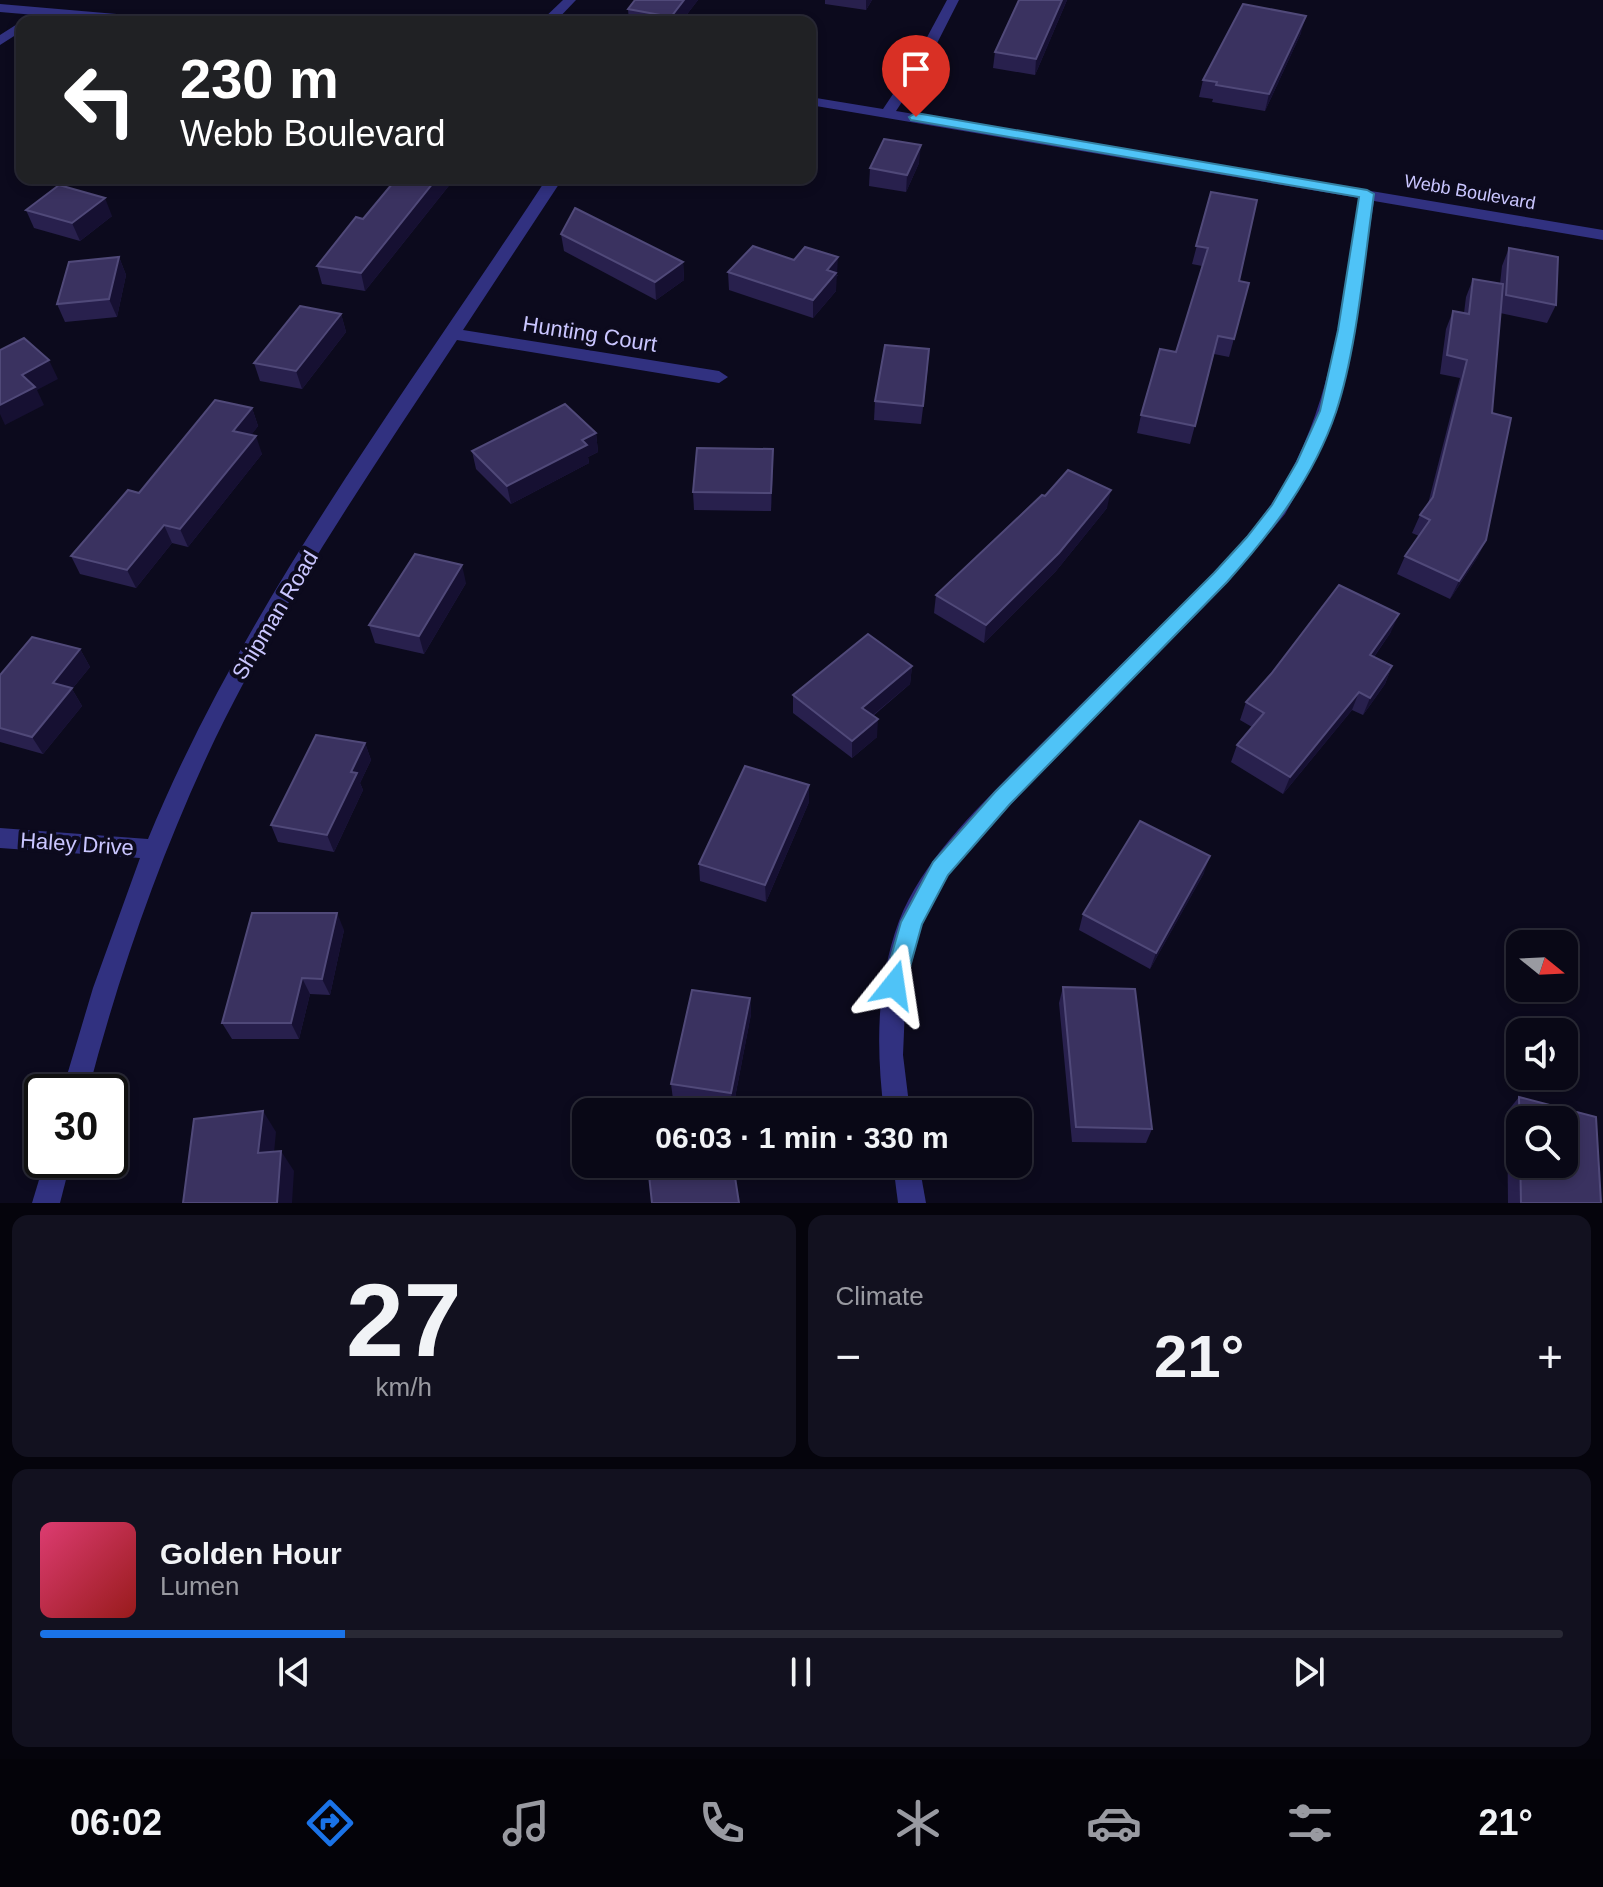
<!DOCTYPE html>
<html lang="en">
<head>
<meta charset="utf-8">
<style>
	:root { --surface:#090816; --page:#12111f; --text:#f1f3f6; --muted:#999aa1; --line:#292935; --accent:#1a73e8 }
	body { margin:0; font-family:Arial,sans-serif; background:var(--page); color:var(--text); height:100vh; display:flex; flex-direction:column; font-size:30px; white-space:nowrap }
	* { box-sizing:border-box; margin:0 }
	p { font-size:26px; color:var(--muted) }
	.icon { flex:none; width:44px; height:44px; fill:none; stroke:currentColor; stroke-width:2; stroke-linecap:round; stroke-linejoin:round }
	.map { position:relative; height:1203px; overflow:hidden }
	.panel { display:flex; flex-direction:column; gap:12px; padding:12px; background:#05040c; flex:1 }
	.panel>* { flex:none }
	.guide { position:absolute; left:16px; top:16px; width:800px; height:168px; border-radius:16px; box-shadow:0 4px 12px #0003,0 0 0 2px var(--line); background:#202124; color:#fff; overflow:hidden }
	.needle { width:52px; rotate:108deg }
	.buttons { position:absolute; left:1506px; top:930px; display:grid; gap:16px }
	.buttons a { display:grid; place-items:center; width:72px; height:72px; border-radius:16px; background:var(--surface); box-shadow:0 4px 12px #0003,0 0 0 2px var(--line); font-size:40px }
	.speed { position:absolute; left:24px; top:1074px; display:flex; gap:16px; font-size:40px; font-weight:700; text-align:center }
	.speed>* { display:grid; place-content:center; width:104px; height:104px; border-radius:50%; background:var(--surface); box-shadow:0 4px 12px #0003,0 0 0 2px var(--line); line-height:1 }
	.speed .limit { border:4px solid #111; border-radius:12px; background:#fff; color:#111 }
	.pin { position:absolute; display:grid; place-items:center; width:68px; height:68px; color:#fff; margin:-82px -34px; border-radius:50% 50% 50% 0; rotate:-45deg; box-shadow:0 0 8px #0007 }
	.pin .icon { rotate:45deg }
	.me { position:absolute; width:88px; margin:-44px; rotate:15deg; stroke-linejoin:round; filter:drop-shadow(0 0 6px #0008) }
	.turn { display:flex; align-items:center; gap:28px; height:168px; padding:0 32px; font-size:36px }
	.turn .icon { width:104px; height:104px; stroke-width:2.5 }
	.turn b { display:block; font-size:56px; line-height:68px }
	.big { font-size:60px; font-weight:700; line-height:1.1 }
	.panel .tile { flex:1; display:flex; flex-direction:column; justify-content:center; gap:12px; min-width:0; padding:0 28px; border-radius:16px; background:var(--page) }
	.panel .dial { align-items:center; gap:0 }
	.dial b { font-size:104px; line-height:1 }
	.song { display:flex; align-items:center; gap:24px }
	.cover { width:96px; height:96px; border-radius:12px; background:linear-gradient(135deg,hsl(340 70% 55%),hsl(0 70% 35%)) }
	.played { height:8px; border-radius:4px; background:linear-gradient(90deg,var(--accent) 20%,var(--line) 20%) }
	.keys { display:flex; justify-content:space-around; direction:ltr }
	.heat { display:flex; justify-content:space-between; align-items:center; font-size:44px; direction:ltr }
	.panel .tiles { flex:1; display:grid; gap:12px; grid-template-columns:1fr 1fr }
	.tile:last-child { grid-column:span 2 }
	.trip { position:absolute; left:572px; top:1098px; width:460px; height:80px; border-radius:16px; background:var(--surface); box-shadow:0 4px 12px #0003,0 0 0 2px var(--line); font-weight:700; line-height:80px; text-align:center }
	.tab-bar { display:flex; height:128px; justify-content:space-around; align-items:center; background:#040309; color:var(--muted) }
	.tab-bar .icon { width:56px; height:56px }
	.tab-bar .selected { color:var(--accent) }
	.tab-bar b { font-size:36px; color:var(--text) }
	.map>svg:first-child { display:block }
</style>
</head>
<body>
<div class="map">
<svg width="1603" height="1203" viewBox="0 0 1603 1203">
	<rect width="100%" height="100%" fill="#0c0a1d"/>
	<g fill="none" stroke-linecap="round" stroke-linejoin="round">
		<g fill="#313180" fill-rule="evenodd">
			<polygon points="563,0 576,0 555,22 540,22"/>
			<path d="M947,0H959L925,67L896,111L1603,230V240L1374,201L1354,330L1337,411L1314,462L1285,514L1228,582L1010,805L948,875L922,924L906,985L903,1055L910,1112H884C876,1047 876,984 899,921C922,862 972,814 1016,769C1066,719 1116,670 1166,620C1203,583 1243,546 1272,503C1333,413 1342,303 1359,198L810,105V97L883,109L911,67Z"/>
			<polygon points="0,4 163,18 170,22 117,22 0,12"/>
			<polygon points="22,21 26,22 22,22 22,31 0,45 0,35"/>
			<path d="M547,178H563L463,330L719,371L728,377L719,383L457,340C372,469 283,599 215,739C161,853 120,970 88,1092H62L93,988L140,858L0,848V828L148,839C246,601 407,392 547,178Z"/>
			<polygon points="45,1160 71,1160 60,1203 32,1203"/>
			<polygon points="893,1164 919,1164 926,1203 898,1203"/>
		</g>
	</g>
	<g fill="#28204d">
		<polygon points="635,0 698,0 681,22 629,22 628,9"/>
		<polygon points="825,0 872,0 866,10 825,4"/>
		<polygon points="1019,0 1067,0 1035,75 993,68 995,52"/>
		<polygon points="1301,33 1265,111 1212,102 1213,99 1199,97 1203,80"/>
		<polygon points="919,163 906,192 869,186 870,168"/>
		<polygon points="397,178 455,178 365,291 322,284 317,266 363,219"/>
		<polygon points="1211,192 1239,281 1249,283 1229,357 1214,354 1190,444 1137,433 1141,415 1176,352 1202,266 1192,264"/>
		<polygon points="26,210 112,216 80,241 34,228"/>
		<polygon points="561,234 683,262 684,280 656,300 564,251"/>
		<polygon points="1509,248 1556,305 1547,323 1500,313 1492,413 1486,540 1477,558 1450,599 1397,574 1405,556 1419,536 1412,533 1420,515 1428,504 1460,378 1440,374 1446,329 1453,311 1464,313 1466,297 1473,279 1500,284 1502,266"/>
		<polygon points="119,257 126,275 117,317 65,322 57,304"/>
		<polygon points="728,272 838,275 836,277 836,291 813,318 729,290"/>
		<polygon points="341,314 346,332 302,389 260,381 254,363"/>
		<polygon points="928,367 921,424 874,420 875,401"/>
		<polygon points="252,408 258,426 251,435 262,454 188,547 172,543 136,588 80,574 71,556 139,493"/>
		<polygon points="596,433 598,452 588,457 589,463 511,504 476,469 472,451"/>
		<polygon points="773,467 771,511 694,510 693,492"/>
		<polygon points="1045,496 1107,508 1056,571 984,643 934,613 936,595"/>
		<polygon points="466,583 424,654 375,643 369,625"/>
		<polygon points="1391,632 1374,657 1392,666 1385,684 1363,715 1352,710 1283,794 1231,762 1237,745 1252,727 1240,720 1246,702"/>
		<polygon points="80,649 90,667 72,689 82,706 43,754 0,742 0,675"/>
		<polygon points="912,666 910,684 873,716 877,737 852,758 793,713 793,695"/>
		<polygon points="365,743 371,760 360,783 363,790 334,852 278,842 271,825"/>
		<polygon points="809,802 766,902 700,881 699,864"/>
		<polygon points="1204,873 1150,969 1079,930 1083,914"/>
		<polygon points="344,930 330,995 310,994 299,1039 232,1039 222,1023"/>
		<polygon points="1063,987 1152,1129 1146,1143 1072,1142 1059,1003"/>
		<polygon points="750,998 751,1014 733,1108 673,1099 671,1084"/>
		<polygon points="1519,1097 1601,1203 1508,1203 1507,1112"/>
	</g>
	<g fill="#161032">
		<polygon points="684,0 698,0 681,22 671,22 671,17"/>
		<polygon points="866,0 872,0 866,10"/>
		<polygon points="1062,0 1067,0 1035,75 1036,59"/>
		<polygon points="1306,16 1301,33 1265,111 1269,94"/>
		<polygon points="921,145 919,163 906,192 907,175"/>
		<polygon points="437,178 455,178 365,291 361,273"/>
		<polygon points="683,178 707,178 683,184"/>
		<polygon points="105,198 112,216 80,241 72,223"/>
		<polygon points="119,257 126,275 117,317 109,299"/>
		<polygon points="838,257 836,291 813,318 813,300 827,270"/>
		<polygon points="683,262 684,280 656,300 655,282"/>
		<polygon points="341,314 346,332 302,389 296,371"/>
		<polygon points="49,360 58,379 37,390 44,405 5,425 0,414 0,405 22,375"/>
		<polygon points="252,408 258,426 240,450 233,431"/>
		<polygon points="596,433 598,452 588,457 589,463 511,504 507,486 582,440"/>
		<polygon points="256,436 262,454 188,547 180,529"/>
		<polygon points="773,449 773,467 771,511 771,493"/>
		<polygon points="1111,490 1107,508 1056,571 984,643 986,625"/>
		<polygon points="164,525 172,543 136,588 127,570"/>
		<polygon points="1486,540 1477,558 1450,599 1459,581"/>
		<polygon points="462,565 466,583 424,654 419,636"/>
		<polygon points="1399,614 1391,632 1363,672 1370,655"/>
		<polygon points="80,649 90,667 72,689 82,706 43,754 32,737 53,683"/>
		<polygon points="912,666 910,684 861,725 862,708"/>
		<polygon points="1392,666 1385,684 1363,715 1370,698"/>
		<polygon points="1359,692 1352,710 1283,794 1290,777"/>
		<polygon points="878,719 877,737 852,758 852,741"/>
		<polygon points="365,743 371,760 360,783 363,790 334,852 327,835 351,772"/>
		<polygon points="809,785 809,802 766,902 765,885"/>
		<polygon points="1210,856 1204,873 1150,969 1156,953"/>
		<polygon points="337,913 344,930 330,995 322,979"/>
		<polygon points="302,978 310,994 299,1039 291,1023"/>
		<polygon points="750,998 751,1014 733,1108 731,1093"/>
		<polygon points="263,1111 276,1132 272,1174 258,1153"/>
		<polygon points="281,1151 294,1171 292,1203 277,1203"/>
	</g>
	<g fill="#3a3260" stroke="#504979" stroke-width="2" fill-rule="evenodd">
		<polygon points="635,0 684,0 671,17 628,9"/>
		<polygon points="1019,0 1062,0 1036,59 995,52"/>
		<polygon points="1243,4 1306,16 1269,94 1216,85 1217,82 1203,80"/>
		<polygon points="884,139 921,145 907,175 870,168"/>
		<polygon points="397,178 437,178 361,273 317,266 356,217 363,219"/>
		<polygon points="59,185 105,198 72,223 26,210"/>
		<polygon points="1211,192 1257,200 1239,281 1249,283 1234,339 1218,336 1195,426 1141,415 1160,349 1176,352 1208,248 1196,246"/>
		<polygon points="575,208 683,262 655,282 561,234"/>
		<polygon points="753,246 794,260 805,247 838,257 827,270 836,273 813,300 728,272"/>
		<polygon points="1509,248 1558,257 1556,305 1506,295"/>
		<polygon points="119,257 109,299 57,304 69,262"/>
		<polygon points="1473,279 1503,284 1492,413 1511,418 1486,540 1459,581 1405,556 1430,520 1420,515 1433,497 1467,360 1447,355 1453,311 1469,314"/>
		<polygon points="300,306 341,314 296,371 254,363"/>
		<polygon points="24,338 49,360 22,375 35,387 0,405 0,350"/>
		<polygon points="885,345 929,349 923,406 875,401"/>
		<polygon points="215,400 252,408 233,431 256,436 180,529 164,525 127,570 71,556 128,490 139,493"/>
		<polygon points="565,404 596,433 582,440 587,445 507,486 472,451"/>
		<polygon points="697,448 773,449 771,493 693,492"/>
		<polygon points="1068,470 1111,490 1059,553 986,625 936,595 1042,495 1045,496"/>
		<polygon points="415,554 462,565 419,636 369,625"/>
		<polygon points="1339,585 1399,614 1370,655 1392,666 1370,698 1359,692 1290,777 1237,745 1264,713 1246,702 1271,674"/>
		<polygon points="868,634 912,666 862,708 878,719 852,741 793,695"/>
		<polygon points="32,637 80,649 53,683 72,688 32,737 0,728 0,675"/>
		<polygon points="316,735 365,743 351,772 357,773 327,835 271,825"/>
		<polygon points="745,766 809,785 765,885 699,864"/>
		<polygon points="1140,821 1210,856 1156,953 1083,914"/>
		<polygon points="252,913 337,913 322,979 302,978 291,1023 222,1023"/>
		<polygon points="1063,987 1135,989 1152,1129 1076,1127"/>
		<polygon points="692,990 750,998 731,1093 671,1084"/>
		<path d="M1519,1097L1596,1117L1601,1203H1521ZM1520,1120H1564V1164H1520Z"/>
		<polygon points="263,1111 258,1153 281,1151 277,1203 183,1203 194,1119"/>
		<polygon points="658,1164 733,1164 739,1203 652,1203 648,1166"/>
	</g>
	<path fill="#4fc3f7" stroke="#337fa1" stroke-width="2" d="M916,113L1367,190L1374,194C1364,262 1357,349 1336,412C1314,477 1272,532 1227,582L1010,804L948,875L922,924L905,985L902,992L894,995L886,992L883,985L901,922L933,862L995,792L1214,573L1247,537L1272,505L1297,462L1320,411L1338,330L1359,197L911,120L909,117Z"/>
	<g text-anchor="middle" dominant-baseline="central" stroke-width="8" stroke-linejoin="round" paint-order="stroke">
		<g font-size="18" fill="#cac6ff" stroke="#0c0a1d">
			<text transform="translate(1470 192) rotate(10)">Webb Boulevard</text>
		</g>
		<g font-size="22" fill="#cac6ff" stroke="#0c0a1d">
			<text transform="translate(590 334) rotate(9)">Hunting Court</text>
			<text transform="translate(275 615) rotate(-59)">Shipman Road</text>
			<text transform="translate(77 844) rotate(4)">Haley Drive</text>
		</g>
	</g>
</svg>
<div class="buttons">
<a><svg class="needle" viewBox="-14 -14 28 28"><path d="M0-13l5 13h-10z" fill="#e53935"/><path d="M0 13l5-13h-10z" fill="#999aa1"/></svg></a>
<a><svg class="icon" aria-label="sound" viewBox="0 0 24 24"><path d="M4 9h4l5-4v14l-5-4H4zM17 9q2 3 0 6"/></svg></a>
<a><svg class="icon" aria-label="search" viewBox="0 0 24 24"><circle cx="10" cy="10" r="6"/><path d="M15 15l6 6"/></svg></a>
</div>
<div class="speed"><div class="limit">30</div></div>
<div class="pin" style="left:916px;top:117px;background:#d93025"><svg class="icon" aria-label="arrive" viewBox="0 0 24 24"><path d="M6 21V4h12l-3 4 3 4H6"/></svg></div>
<svg class="me" style="left:894px;top:985px" viewBox="-20 -20 40 40"><path d="M0-17L14 15 0 8-14 15z" fill="#4fc3f7" stroke="#fff" stroke-width="4"/></svg>
<div class="trip">06:03 · 1 min · 330 m</div>
<div class="guide">
<div class="turn"><svg class="icon" aria-label="left" viewBox="0 0 24 24"><path d="M17 20v-9H6M10 6l-5 5 5 5"/></svg><div><b>230 m</b>Webb Boulevard</div></div>
</div>
</div>
<section class="panel">
<div class="tiles">
<div class="tile dial"><b>27</b><p>km/h</p></div>
<div class="tile"><p>Climate</p>
<div class="heat"><a>−</a><b class="big">21°</b><a>+</a></div>
</div>
<div class="tile">
<div class="song"><i class="cover"></i><div><b>Golden Hour</b><p>Lumen</p></div></div>
<div class="played"></div>
<div class="keys"><svg class="icon" aria-label="previous" viewBox="0 0 24 24"><path d="M18 5L8 12l10 7zM5 5v14"/></svg><svg class="icon" aria-label="pause" viewBox="0 0 24 24"><path d="M8 5v14M16 5v14"/></svg><svg class="icon" aria-label="next" viewBox="0 0 24 24"><path d="M6 5l10 7-10 7zM19 5v14"/></svg></div>
</div>
</div>
</section>
<nav class="tab-bar">
<b>06:02</b>
<svg class="icon selected" aria-label="directions" viewBox="0 0 24 24"><path d="M12 3l9 9-9 9-9-9zM9 14v-3h6M13 9l2 2-2 2"/></svg>
<svg class="icon" aria-label="music" viewBox="0 0 24 24"><path d="M9 18V5l10-2v13"/><circle cx="6" cy="18" r="3"/><circle cx="16" cy="16" r="3"/></svg>
<svg class="icon" aria-label="phone" viewBox="0 0 24 24"><path d="M5 4h4l2 5-3 2q2 4 5 5l2-3 5 2v4C11 20 4 13 5 4z"/></svg>
<svg class="icon" aria-label="climate" viewBox="0 0 24 24"><path d="M12 3v18M4 7l16 10M4 17L20 7"/></svg>
<svg class="icon" aria-label="car" viewBox="0 0 24 24"><path d="M5 17H2v-5l4-1 3-4h7l3 4 3 1v5h-3M9 17h6M6 11h13"/><circle cx="7" cy="17" r="2"/><circle cx="17" cy="17" r="2"/></svg>
<svg class="icon" aria-label="filters" viewBox="0 0 24 24"><path d="M4 7h16M4 17h16"/><circle cx="9" cy="7" r="2"/><circle cx="15" cy="17" r="2"/></svg>
<b>21°</b>
</nav>
</body>
</html>
